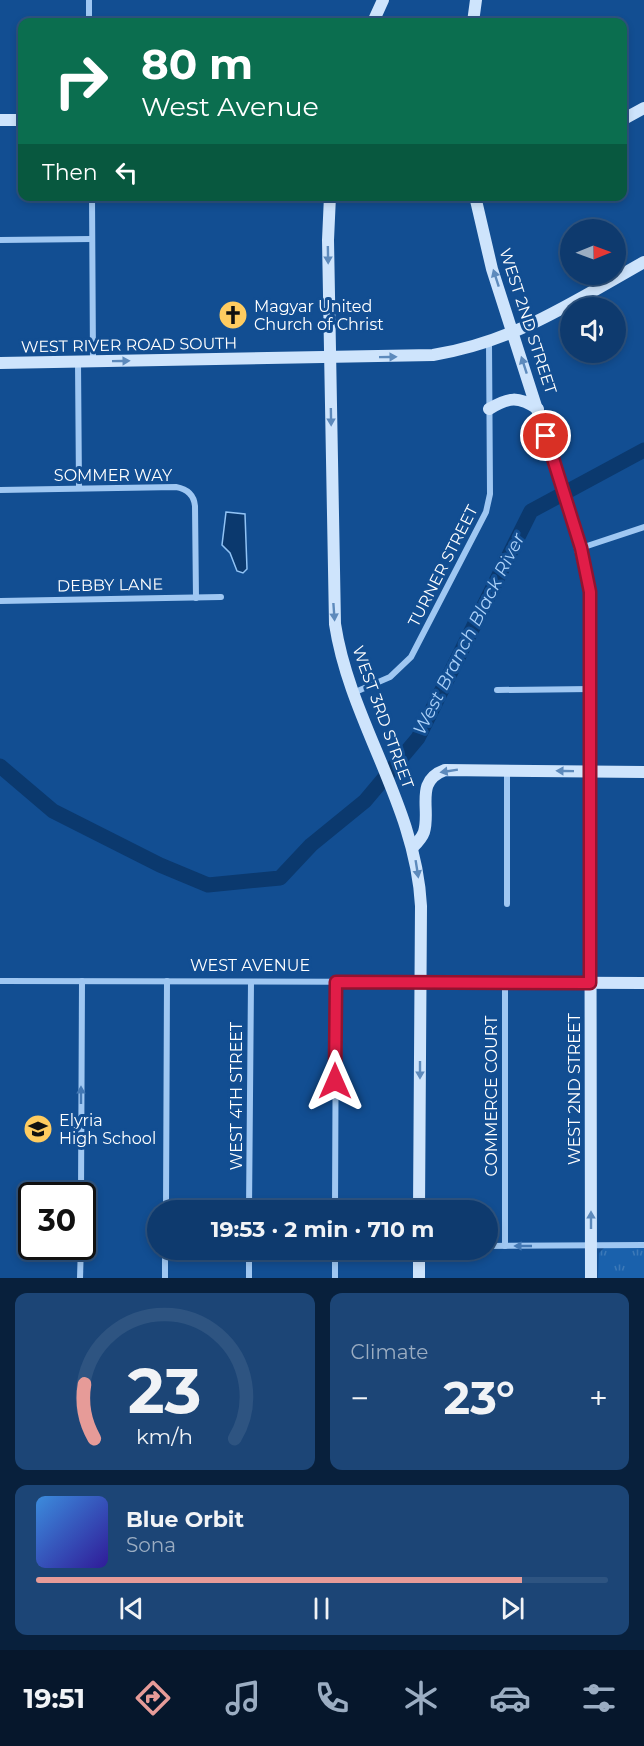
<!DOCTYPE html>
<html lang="en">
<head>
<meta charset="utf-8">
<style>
	:root { --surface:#0e3a6e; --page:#1c4576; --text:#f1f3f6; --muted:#9badc2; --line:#2e5481; --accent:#e69b98 }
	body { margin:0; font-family:Montserrat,sans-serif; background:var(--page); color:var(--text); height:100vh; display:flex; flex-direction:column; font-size:22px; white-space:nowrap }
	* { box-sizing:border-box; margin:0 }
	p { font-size:20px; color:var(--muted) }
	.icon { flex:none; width:33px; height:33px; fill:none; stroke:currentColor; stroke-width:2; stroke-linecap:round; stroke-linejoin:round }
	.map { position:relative; height:1278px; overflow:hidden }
	.details { display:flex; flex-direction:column; gap:15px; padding:15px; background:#08203c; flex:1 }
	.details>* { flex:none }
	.guide { position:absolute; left:18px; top:18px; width:609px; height:183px; border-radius:12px; box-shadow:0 3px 9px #0003,0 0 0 2px var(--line); background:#0b6e4f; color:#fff; overflow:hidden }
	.needle { width:39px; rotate:89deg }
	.controls { position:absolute; left:560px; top:219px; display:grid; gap:12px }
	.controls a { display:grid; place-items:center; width:66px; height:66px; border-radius:50%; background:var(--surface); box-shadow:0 3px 9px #0003,0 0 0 2px var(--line); font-size:30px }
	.speed { position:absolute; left:18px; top:1182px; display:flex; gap:12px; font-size:30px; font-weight:700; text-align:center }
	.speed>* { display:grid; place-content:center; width:78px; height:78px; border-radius:50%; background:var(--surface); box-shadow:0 3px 9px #0003,0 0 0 2px var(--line); line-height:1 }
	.speed .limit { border:3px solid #111; border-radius:9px; background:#fff; color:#111 }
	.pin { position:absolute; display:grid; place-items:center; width:51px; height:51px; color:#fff; margin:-26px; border:3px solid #fff; border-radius:50%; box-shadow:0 2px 6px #0007 }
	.me { position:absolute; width:66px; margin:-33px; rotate:0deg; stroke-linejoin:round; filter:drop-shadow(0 0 4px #0008) }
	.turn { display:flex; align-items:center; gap:21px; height:126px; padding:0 24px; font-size:27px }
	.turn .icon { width:78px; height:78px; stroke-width:2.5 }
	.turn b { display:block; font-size:42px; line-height:51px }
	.then { display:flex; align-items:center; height:57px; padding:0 24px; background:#0003; gap:12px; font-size:22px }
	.big { font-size:45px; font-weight:700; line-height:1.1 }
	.details .card { flex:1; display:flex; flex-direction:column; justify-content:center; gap:9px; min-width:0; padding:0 21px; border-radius:12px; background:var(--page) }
	.details .dial { align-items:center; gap:0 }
	.dial svg { height:156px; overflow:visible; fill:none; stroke:var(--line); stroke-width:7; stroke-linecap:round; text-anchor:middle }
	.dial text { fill:var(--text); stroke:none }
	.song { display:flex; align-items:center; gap:18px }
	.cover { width:72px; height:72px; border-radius:9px; background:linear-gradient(135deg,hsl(210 70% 55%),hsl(250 70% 35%)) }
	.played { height:6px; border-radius:3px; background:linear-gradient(90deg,var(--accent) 85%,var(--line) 85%) }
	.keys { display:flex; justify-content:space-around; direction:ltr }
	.heat { display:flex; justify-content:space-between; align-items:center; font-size:33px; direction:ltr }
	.details .tiles { flex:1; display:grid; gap:15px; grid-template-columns:1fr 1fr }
	.card:last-child { grid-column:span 2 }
	.trip { position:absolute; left:147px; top:1200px; width:351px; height:60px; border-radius:30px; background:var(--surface); box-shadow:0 3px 9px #0003,0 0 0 2px var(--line); font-weight:700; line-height:60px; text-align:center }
	.tabs { display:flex; height:96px; justify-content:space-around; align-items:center; background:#06172c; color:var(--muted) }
	.tabs .icon { width:42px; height:42px }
	.tabs .selected { color:var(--accent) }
	.tabs b { font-size:27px; color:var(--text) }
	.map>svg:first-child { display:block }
</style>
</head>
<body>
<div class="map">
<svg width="644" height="1278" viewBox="0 0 644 1278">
	<defs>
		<pattern id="park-tufts" width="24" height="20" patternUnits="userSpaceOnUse" patternTransform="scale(1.5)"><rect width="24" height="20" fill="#1a61ac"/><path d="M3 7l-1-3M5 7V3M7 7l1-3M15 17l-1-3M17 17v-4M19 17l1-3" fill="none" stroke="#3c79b8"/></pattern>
	</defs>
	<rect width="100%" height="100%" fill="#124e92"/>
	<polygon fill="url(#park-tufts)" points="604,1248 644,1248 644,1278 598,1278 599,1253"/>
	<polygon fill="#0b396e" stroke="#91c3f5" stroke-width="1.5" points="226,512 245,514 247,569 243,573 237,571 230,553 222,545"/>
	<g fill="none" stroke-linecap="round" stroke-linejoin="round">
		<polyline stroke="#0b396e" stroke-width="15" points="0,766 53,811 160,865 208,885 280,878 311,845 365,801 418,738 531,511 644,450"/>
		<g stroke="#9fc7f2" stroke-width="6">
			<polyline points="89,0 89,22"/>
			<polyline points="92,196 93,361"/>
			<polyline points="0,240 92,239"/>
			<polyline points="78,362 79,488"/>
			<path d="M0,490L176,487C187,489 194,495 195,506L196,598"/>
			<polyline points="581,548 644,527"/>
			<polyline points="0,601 221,597"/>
			<polyline points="497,690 591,689"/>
			<polyline points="353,693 390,677 411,657 486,512 490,494 489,343"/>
			<polyline points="507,771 507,904"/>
			<polyline points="0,981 420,982"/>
			<polyline points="81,1196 82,981"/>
			<polyline points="166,1210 167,981"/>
			<polyline points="249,1210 251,982"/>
			<polyline points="335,1210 336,982"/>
			<polyline points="488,1246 644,1245"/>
			<polyline points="505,1246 505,983"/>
			<polyline points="80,1278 81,1246"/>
			<polyline points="165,1278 165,1250"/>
			<polyline points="249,1278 249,1250"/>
			<polyline points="335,1278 335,1250"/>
		</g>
		<g stroke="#cee4fc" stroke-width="12">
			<polyline points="373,22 383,0"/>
			<polyline points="473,22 476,0"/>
			<polyline points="0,120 22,120"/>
			<polyline points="622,120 644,108"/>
			<path d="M330,196L328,240L335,624C350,722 416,805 421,906L419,1210"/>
			<polyline points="475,196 492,269 576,531 590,592 591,1278"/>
			<path d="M0,363L433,355C514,342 573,302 644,262"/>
			<path d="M489,409C509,397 518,396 538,409"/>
			<path d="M413,847C417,843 422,838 424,832C431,809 414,781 445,770L644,772"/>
			<polyline points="420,982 644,983"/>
			<polyline points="419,1250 419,1278"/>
		</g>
	</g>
	<defs><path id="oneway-solid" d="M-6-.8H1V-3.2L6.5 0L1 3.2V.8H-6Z" transform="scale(1.5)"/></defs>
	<g fill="#5d8abc">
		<use href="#oneway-solid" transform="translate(328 255) rotate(89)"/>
		<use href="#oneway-solid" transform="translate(496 278) rotate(-108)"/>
		<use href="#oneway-solid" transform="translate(388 357) rotate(-1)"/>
		<use href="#oneway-solid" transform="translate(121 361) rotate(-1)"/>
		<use href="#oneway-solid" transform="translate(524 365) rotate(-108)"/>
		<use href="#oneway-solid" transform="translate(331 417) rotate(89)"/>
		<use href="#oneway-solid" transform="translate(334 612) rotate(86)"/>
		<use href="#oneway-solid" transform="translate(449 771) rotate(171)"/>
		<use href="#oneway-solid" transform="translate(565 771) rotate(-179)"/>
		<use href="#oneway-solid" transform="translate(417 869) rotate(81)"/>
		<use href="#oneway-solid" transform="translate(420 1070) rotate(90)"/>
		<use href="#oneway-solid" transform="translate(591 1220) rotate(-90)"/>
	</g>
	<g fill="#4378b4">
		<use href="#oneway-solid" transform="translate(81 1095) rotate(-90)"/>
		<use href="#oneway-solid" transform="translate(523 1246) rotate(180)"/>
	</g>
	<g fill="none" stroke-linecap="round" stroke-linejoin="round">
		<g stroke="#92132f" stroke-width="15">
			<polyline id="route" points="335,1081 336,982 590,983 590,592 581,548 546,436"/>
		</g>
		<use href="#route" stroke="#e11d48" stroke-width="10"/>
	</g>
	<defs>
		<g id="church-disc" transform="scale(1.5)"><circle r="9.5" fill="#ffcc60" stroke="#124e92"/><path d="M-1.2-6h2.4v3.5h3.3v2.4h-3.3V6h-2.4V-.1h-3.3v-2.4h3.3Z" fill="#111"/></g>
		<g id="school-disc" transform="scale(1.5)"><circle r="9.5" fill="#ffcc60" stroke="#124e92"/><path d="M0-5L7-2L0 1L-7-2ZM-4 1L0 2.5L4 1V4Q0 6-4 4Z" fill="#111"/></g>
	</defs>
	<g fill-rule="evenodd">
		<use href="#church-disc" x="233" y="315"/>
		<use href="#school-disc" x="38" y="1129"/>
	</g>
	<g text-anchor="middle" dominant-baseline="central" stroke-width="6" stroke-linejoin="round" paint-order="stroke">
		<g font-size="16" fill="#fff" stroke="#124e92" text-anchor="start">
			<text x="254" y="306">Magyar United<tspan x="254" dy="18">Church of Christ</tspan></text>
			<text x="59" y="1120">Elyria<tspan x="59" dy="18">High School</tspan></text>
		</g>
		<g font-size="16" fill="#fff" stroke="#124e92">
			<text transform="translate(528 321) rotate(72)">WEST 2ND STREET</text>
			<text transform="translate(129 345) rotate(-1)">WEST RIVER ROAD SOUTH</text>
			<text x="113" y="475">SOMMER WAY</text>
			<text transform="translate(443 566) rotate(-63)">TURNER STREET</text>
			<text transform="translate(110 585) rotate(-1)">DEBBY LANE</text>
			<text transform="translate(383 717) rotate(70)">WEST 3RD STREET</text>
			<text x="250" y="965">WEST AVENUE</text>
			<text transform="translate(574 1089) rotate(-90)">WEST 2ND STREET</text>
			<text transform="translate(236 1096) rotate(-90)">WEST 4TH STREET</text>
			<text transform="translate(491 1096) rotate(-90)">COMMERCE COURT</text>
		</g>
		<g font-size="18" font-style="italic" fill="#abd1f9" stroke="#124e92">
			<text transform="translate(469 634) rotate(-63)">West Branch Black River</text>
		</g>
	</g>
</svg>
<div class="controls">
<a><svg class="needle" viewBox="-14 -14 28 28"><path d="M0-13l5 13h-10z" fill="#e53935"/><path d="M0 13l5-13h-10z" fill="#9badc2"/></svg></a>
<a><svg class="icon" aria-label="sound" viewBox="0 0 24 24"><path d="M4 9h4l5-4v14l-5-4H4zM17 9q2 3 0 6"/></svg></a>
</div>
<div class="speed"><div class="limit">30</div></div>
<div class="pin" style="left:546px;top:436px;background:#d93025"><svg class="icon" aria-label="arrive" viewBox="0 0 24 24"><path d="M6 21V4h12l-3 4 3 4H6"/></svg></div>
<svg class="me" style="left:335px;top:1081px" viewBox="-20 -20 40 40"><path d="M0-17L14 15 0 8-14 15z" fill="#e11d48" stroke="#fff" stroke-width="4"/></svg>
<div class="trip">19:53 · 2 min · 710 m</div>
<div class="guide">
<div class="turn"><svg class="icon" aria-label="right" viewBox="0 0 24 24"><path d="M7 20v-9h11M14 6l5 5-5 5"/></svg><div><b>80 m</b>West Avenue</div></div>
<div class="then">Then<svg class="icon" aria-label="left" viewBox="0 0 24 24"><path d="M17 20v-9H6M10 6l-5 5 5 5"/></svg></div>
</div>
</div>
<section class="details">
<div class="tiles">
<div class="card dial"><svg viewBox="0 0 100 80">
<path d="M14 69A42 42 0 1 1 86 69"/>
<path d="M14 69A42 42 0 0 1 9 41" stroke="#e69b98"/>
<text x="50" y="56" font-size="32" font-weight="700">23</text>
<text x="50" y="72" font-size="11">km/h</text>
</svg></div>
<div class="card"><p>Climate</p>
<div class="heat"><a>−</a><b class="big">23°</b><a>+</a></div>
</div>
<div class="card">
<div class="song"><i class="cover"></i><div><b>Blue Orbit</b><p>Sona</p></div></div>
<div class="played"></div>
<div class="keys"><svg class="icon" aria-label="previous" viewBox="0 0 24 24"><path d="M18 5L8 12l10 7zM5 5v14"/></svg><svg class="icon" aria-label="pause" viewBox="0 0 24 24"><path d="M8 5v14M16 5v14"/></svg><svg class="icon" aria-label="next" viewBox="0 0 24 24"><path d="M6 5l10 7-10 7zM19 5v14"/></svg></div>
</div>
</div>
</section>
<nav class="tabs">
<b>19:51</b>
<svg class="icon selected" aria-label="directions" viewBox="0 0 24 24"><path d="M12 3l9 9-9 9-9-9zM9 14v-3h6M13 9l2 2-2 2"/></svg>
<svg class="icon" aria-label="music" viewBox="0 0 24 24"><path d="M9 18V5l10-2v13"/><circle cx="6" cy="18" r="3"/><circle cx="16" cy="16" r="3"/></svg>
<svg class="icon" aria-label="phone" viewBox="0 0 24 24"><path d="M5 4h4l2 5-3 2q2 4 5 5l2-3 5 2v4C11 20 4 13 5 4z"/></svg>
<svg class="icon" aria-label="climate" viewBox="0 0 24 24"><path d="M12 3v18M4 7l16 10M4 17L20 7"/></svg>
<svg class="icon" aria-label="car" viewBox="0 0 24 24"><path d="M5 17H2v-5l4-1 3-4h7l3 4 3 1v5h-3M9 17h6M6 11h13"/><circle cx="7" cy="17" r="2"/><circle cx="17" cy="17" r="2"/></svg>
<svg class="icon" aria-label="filters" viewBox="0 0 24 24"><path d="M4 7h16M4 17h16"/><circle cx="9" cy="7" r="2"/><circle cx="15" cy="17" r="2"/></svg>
</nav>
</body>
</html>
